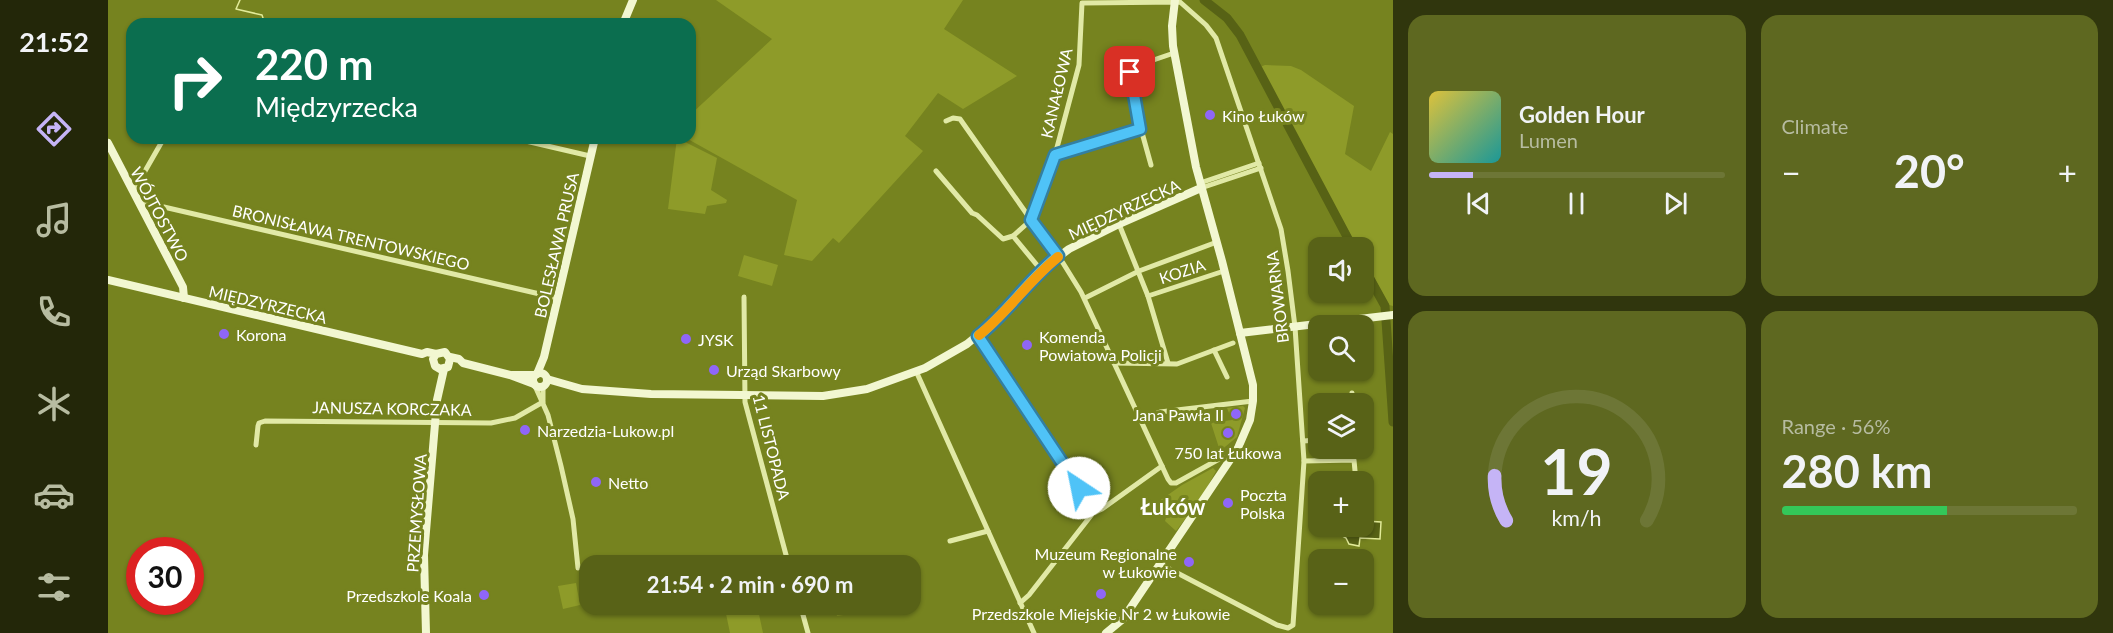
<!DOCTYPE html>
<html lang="en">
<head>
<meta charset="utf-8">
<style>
	:root { --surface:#586217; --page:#5e6820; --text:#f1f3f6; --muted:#b7bca1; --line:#6d7636; --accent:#c5b4f6 }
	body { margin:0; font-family:Lato,sans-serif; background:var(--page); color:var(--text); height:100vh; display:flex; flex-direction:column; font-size:22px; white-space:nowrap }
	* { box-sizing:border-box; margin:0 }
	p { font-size:20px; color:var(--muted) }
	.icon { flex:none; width:33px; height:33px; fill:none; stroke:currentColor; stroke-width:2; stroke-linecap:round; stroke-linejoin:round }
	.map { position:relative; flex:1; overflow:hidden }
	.details { display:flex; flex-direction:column; gap:15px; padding:15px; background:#30360d; width:720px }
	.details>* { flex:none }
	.hud { position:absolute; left:18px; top:18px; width:570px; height:126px; border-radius:18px; box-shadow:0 2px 4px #0004; background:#0b6e4f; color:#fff; overflow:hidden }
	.tools { position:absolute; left:1200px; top:237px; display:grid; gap:12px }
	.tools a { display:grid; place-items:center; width:66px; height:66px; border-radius:12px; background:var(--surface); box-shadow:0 2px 4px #0004; font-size:30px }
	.speed { position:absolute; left:18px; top:537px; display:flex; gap:12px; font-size:30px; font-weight:700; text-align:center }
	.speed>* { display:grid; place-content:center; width:78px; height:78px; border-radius:50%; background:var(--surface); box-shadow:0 2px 4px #0004; line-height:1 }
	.speed .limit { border:9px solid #d22; background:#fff; color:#111 }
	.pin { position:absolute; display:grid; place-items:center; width:51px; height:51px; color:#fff; margin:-26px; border-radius:12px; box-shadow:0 3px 9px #0006 }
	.me { position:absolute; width:66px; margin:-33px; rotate:326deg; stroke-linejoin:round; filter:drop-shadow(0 0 4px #0008) }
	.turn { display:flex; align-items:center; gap:21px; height:126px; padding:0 30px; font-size:27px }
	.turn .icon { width:78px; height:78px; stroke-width:2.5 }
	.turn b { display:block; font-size:42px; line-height:51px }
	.big { font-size:45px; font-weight:700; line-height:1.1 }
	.details .tile { flex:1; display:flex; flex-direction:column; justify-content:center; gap:9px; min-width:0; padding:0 21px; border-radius:18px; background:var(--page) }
	.details .dial { align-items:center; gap:0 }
	.dial svg { height:156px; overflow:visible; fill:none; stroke:var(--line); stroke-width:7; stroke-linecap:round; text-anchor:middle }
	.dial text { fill:var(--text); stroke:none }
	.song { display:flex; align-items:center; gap:18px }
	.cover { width:72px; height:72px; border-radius:9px; background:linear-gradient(135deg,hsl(50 70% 55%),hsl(180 70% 35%)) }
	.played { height:6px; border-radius:3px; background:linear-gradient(90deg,var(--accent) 15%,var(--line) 15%) }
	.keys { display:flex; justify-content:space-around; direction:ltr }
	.heat { display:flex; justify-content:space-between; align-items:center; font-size:33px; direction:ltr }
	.charge { height:9px; border-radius:4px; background:linear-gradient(90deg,#34c759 56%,var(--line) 0) }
	.details .tiles { flex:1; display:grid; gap:15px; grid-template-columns:repeat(2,1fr) }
	.trip { position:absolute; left:471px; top:555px; width:342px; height:60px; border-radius:18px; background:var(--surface); box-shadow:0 2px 4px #0004; font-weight:700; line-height:60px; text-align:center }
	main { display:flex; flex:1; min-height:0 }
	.dock { display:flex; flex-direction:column; width:108px; justify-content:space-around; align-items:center; background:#232709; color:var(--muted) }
	.dock .icon { width:42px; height:42px }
	.dock .active { color:var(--accent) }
	.dock b { font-size:27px; color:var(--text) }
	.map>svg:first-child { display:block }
</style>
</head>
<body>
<main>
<nav class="dock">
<b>21:52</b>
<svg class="icon active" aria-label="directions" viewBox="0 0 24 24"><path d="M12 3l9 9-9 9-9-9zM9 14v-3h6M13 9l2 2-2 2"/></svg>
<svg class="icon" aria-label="music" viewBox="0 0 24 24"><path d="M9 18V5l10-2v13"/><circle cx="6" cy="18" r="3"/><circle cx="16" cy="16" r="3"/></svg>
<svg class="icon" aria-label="phone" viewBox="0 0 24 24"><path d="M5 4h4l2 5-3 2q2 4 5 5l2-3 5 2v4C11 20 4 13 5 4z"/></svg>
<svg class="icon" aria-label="climate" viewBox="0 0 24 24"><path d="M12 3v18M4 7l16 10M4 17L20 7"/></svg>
<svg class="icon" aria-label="car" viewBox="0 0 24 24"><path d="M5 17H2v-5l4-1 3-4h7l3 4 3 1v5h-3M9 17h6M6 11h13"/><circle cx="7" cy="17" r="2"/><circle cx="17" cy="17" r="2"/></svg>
<svg class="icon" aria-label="filters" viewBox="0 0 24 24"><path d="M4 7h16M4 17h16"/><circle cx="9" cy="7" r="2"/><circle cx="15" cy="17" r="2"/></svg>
</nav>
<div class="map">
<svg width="1285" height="633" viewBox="0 0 1285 633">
	<rect width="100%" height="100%" fill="#76831f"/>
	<g fill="#8e9b29">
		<polygon points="608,0 855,0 836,29 909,76 855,109 830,93 797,136 815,151 731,243 725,238 704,261 676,255 689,200 578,138 582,138 582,115 664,39"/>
		<polygon points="1157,65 1183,66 1193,70 1246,106 1237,154 1263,171 1282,132 1285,134 1285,306 1281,305 1256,259 1256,248 1249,247 1152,67"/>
		<polygon points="569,138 609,158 603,190 619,200 618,203 599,206 597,214 560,209"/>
		<polygon points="636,255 670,265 664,286 630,276"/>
		<polygon points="1135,406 1137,408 1129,437 1112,451 1103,423 1124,420 1119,408"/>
		<polygon points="1105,468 1108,471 1095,495 1068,531 1057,521 1058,518 1047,504 1074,485"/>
		<polygon points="468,583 472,605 455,609 450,586"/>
		<polygon points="637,605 649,605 655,633 622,633 617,609"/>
		<polygon points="727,605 777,605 778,608 729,616"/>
	</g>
	<polygon fill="#576215" stroke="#e2eb99" stroke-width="1.5" points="1256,521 1273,522 1272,539 1252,538 1251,546 1241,544 1238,538 1231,534 1231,527 1256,526"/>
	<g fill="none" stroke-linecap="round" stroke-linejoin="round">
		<polyline stroke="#e2eb99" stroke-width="1.5" points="132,0 128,9 154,15 155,18"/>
		<g stroke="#576215" stroke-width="9">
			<polyline points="1096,0 1119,18 1132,35 1245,248"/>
			<polyline points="1256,268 1277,306 1285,422"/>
		</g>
		<g stroke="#e1e9a6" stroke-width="5">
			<polyline points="838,121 845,118 852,119 923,220 955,263 973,292 1060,479 1063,483 1068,483 1113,458 1120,457 1124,459"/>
			<polyline points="1033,129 1043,165"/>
			<polyline points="405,138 482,156"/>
			<polyline points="947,155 1033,129 1022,68 1066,53"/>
			<polyline points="828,171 864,213 869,215 895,239 905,236 923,220 947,155 971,65 974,3 1072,2 1098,25 1108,38 1173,229 1180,271 1187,327 1196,461 1185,625 1180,628 1169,625 1052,564"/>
			<polyline points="1092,183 1151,163"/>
			<polyline points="1093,188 1153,168"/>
			<polyline points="25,192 56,138"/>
			<polyline points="30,201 449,298"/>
			<polyline points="1011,224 1040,296 1060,363"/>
			<polyline points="905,236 933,270"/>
			<polyline points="1040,296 1116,271"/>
			<polyline points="636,297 637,402 681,566"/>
			<polyline points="977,298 1031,271 1109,242"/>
			<polyline points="870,336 980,502 985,513"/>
			<polyline points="1106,350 1119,377"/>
			<polyline points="1006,363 1069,364 1125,343"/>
			<polyline points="808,371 926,633"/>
			<polyline points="427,386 440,415 453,466 465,519 470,568"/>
			<polyline points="435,387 435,400"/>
			<polyline points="1244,393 1245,404"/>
			<polyline points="1033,419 1052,412 1145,401"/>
			<polyline points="1195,441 1210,440"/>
			<polyline points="148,445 150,426 151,423 157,421 383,423 407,418 435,402"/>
			<polyline points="1196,461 1246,460 1248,482"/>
			<polyline points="842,541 880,531"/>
			<polyline points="912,603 921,595 985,513 994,509 1054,466"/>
			<polyline points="692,604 700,633"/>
		</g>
		<g stroke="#f2f7d1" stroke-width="8">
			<polyline points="515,24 525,0"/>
			<polyline points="0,143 75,287 76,298"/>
			<polyline points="0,280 314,354 319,352 328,354 337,352 342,359 340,367 332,369 327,366 325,359 328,354"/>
			<polyline points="1132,333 1285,315"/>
			<polyline points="342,357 351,359 355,363 402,375 426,384"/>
			<circle cx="432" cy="380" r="7"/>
			<polyline points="429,374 436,357 487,138"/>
			<polyline points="404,375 427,375"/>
			<polyline points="439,379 474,389 543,394 715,396 759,389 817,368 859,344 888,320 937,267 961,249 1011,224 1093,188"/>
			<polyline points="318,633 316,555 329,400 336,369"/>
			<polyline points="998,633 1015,619 1130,448 1142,420 1145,401 1145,385 1114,261 1088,167 1065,46 1064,26 1067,0"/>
		</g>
	</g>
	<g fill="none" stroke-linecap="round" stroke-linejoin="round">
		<g stroke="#337fa1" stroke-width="15">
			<path id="route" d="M971,488L870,336C900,312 920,280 950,256L923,220L947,155L1032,129L1022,72"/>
		</g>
		<use href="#route" stroke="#4fc3f7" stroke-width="10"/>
		<path stroke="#f59e0b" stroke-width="10" d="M871,335C900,312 921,280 950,257"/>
	</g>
	<g fill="#8f66f7" stroke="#76831f" stroke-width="2">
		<circle cx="1102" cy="115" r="6"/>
		<circle cx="116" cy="334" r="6"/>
		<circle cx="578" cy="339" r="6"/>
		<circle cx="919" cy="345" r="6"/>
		<circle cx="606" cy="370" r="6"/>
		<circle cx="1128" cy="414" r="6"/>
		<circle cx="417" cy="430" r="6"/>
		<circle cx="1120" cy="433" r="6"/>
		<circle cx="488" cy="482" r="6"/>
		<circle cx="1120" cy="503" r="6"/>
		<circle cx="1081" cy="562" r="6"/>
		<circle cx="993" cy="594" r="6"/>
		<circle cx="376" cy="595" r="6"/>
	</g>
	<g text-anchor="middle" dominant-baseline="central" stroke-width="6" stroke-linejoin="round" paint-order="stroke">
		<g font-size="16" fill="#fff" stroke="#76831f">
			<text transform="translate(948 93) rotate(-77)">KANAŁOWA</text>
			<text transform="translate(1016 209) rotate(-25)">MIĘDZYRZECKA</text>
			<text transform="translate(52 214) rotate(62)">WÓJTOSTWO</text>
			<text transform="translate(243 237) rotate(13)">BRONISŁAWA TRENTOWSKIEGO</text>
			<text transform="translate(448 245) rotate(-77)">BOLESŁAWA PRUSA</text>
			<text transform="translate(1074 271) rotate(-18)">KOZIA</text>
			<text transform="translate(1169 297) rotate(-97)">BROWARNA</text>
			<text transform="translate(160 304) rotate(13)">MIĘDZYRZECKA</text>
			<text transform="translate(284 408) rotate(1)">JANUSZA KORCZAKA</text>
			<text transform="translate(664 447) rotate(76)">11 LISTOPADA</text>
			<text transform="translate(308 513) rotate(-86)">PRZEMYSŁOWA</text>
		</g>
		<g font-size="16" fill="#fff" stroke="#76831f" text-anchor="start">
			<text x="1114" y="115">Kino Łuków</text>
			<text x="128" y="334">Korona</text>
			<text x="931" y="336">Komenda<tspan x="931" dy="18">Powiatowa Policji</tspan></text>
			<text x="590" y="339">JYSK</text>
			<text x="618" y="370">Urząd Skarbowy</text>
			<text x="1116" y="414" text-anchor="end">Jana Pawła II</text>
			<text x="429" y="430">Narzedzia-Lukow.pl</text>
			<text x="1120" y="452" text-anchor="middle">750 lat Łukowa</text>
			<text x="500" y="482">Netto</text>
			<text x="1132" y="494">Poczta<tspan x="1132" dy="18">Polska</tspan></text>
			<text x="1069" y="553" text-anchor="end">Muzeum Regionalne<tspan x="1069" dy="18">w Łukowie</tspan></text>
			<text x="364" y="595" text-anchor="end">Przedszkole Koala</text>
			<text x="993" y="613" text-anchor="middle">Przedszkole Miejskie Nr 2 w Łukowie</text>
		</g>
		<g font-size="22" font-weight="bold" fill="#fff" stroke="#76831f">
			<text x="1065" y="506">Łuków</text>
		</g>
	</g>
</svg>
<div class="tools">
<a><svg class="icon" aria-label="sound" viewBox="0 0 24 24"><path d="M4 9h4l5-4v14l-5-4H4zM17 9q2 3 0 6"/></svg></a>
<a><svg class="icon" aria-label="search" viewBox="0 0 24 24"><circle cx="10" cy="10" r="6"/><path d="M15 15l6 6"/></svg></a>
<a><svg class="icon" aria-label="layers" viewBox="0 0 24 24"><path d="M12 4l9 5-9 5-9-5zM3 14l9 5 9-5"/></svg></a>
<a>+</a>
<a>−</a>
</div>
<div class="speed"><div class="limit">30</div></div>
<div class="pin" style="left:1022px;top:72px;background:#d93025"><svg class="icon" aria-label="arrive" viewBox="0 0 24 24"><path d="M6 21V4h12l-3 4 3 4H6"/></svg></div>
<svg class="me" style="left:971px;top:488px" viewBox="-20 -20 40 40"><circle r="19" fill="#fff"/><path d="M0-13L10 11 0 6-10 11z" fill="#4fc3f7"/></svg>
<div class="trip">21:54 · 2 min · 690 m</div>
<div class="hud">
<div class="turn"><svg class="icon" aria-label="right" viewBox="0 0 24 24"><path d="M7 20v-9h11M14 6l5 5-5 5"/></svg><div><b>220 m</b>Międzyrzecka</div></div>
</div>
</div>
<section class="details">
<div class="tiles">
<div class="tile">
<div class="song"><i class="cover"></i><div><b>Golden Hour</b><p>Lumen</p></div></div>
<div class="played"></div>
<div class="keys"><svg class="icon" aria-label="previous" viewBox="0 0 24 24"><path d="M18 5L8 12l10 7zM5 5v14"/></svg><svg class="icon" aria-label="pause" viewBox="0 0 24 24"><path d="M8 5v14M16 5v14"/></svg><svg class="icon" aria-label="next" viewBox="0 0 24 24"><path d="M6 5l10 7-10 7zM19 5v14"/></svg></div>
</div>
<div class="tile"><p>Climate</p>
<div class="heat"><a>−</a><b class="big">20°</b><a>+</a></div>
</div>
<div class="tile dial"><svg viewBox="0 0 100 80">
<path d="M14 69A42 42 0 1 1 86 69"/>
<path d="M14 69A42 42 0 0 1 8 46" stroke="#c5b4f6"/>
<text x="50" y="56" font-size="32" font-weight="700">19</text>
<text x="50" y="72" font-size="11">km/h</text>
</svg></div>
<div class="tile"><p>Range · 56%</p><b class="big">280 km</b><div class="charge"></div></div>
</div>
</section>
</main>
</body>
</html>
